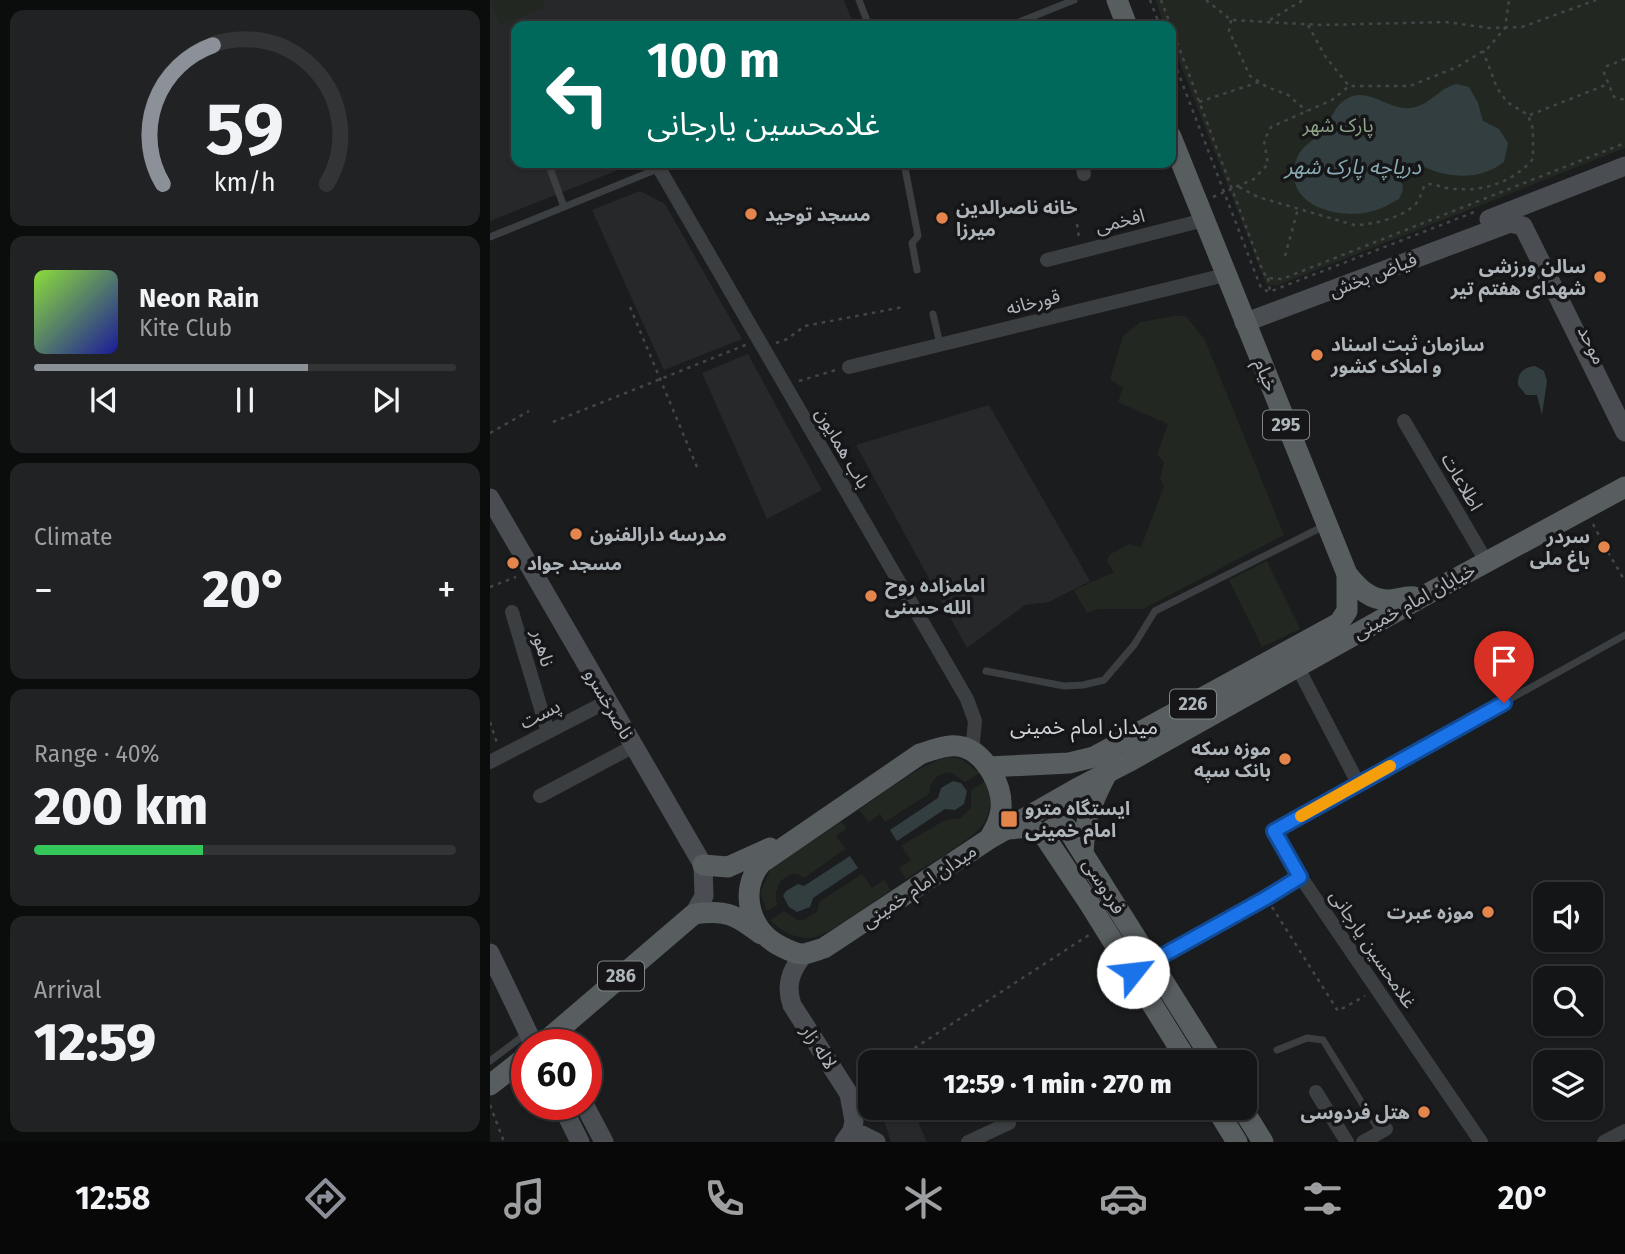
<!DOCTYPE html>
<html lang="en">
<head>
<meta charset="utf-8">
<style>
	:root { --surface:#141516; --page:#212223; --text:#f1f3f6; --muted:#9d9fa1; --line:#333435; --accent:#8c9099 }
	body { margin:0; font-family:"Fira Sans","Noto Sans Arabic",sans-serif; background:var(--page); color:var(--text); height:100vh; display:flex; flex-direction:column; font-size:26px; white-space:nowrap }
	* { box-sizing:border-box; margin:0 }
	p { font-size:23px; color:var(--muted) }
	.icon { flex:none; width:38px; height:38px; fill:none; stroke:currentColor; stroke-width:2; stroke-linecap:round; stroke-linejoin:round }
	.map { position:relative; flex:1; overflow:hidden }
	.details { display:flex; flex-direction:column; gap:10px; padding:10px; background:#0b0c0c; width:490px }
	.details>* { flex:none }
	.banner { position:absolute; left:21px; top:21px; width:665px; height:147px; border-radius:14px; box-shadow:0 2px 5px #0004,0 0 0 2px var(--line); background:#00695c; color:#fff; overflow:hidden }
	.tools { position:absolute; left:1043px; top:882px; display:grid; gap:14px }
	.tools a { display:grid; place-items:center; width:70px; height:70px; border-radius:14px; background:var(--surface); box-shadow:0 2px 5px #0004,0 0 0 2px var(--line); font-size:35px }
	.speed { position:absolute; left:21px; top:1029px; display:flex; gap:14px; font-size:35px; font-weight:700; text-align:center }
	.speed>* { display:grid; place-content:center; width:91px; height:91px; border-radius:50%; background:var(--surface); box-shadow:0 2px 5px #0004,0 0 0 2px var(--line); line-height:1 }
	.speed .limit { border:10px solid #d22; background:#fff; color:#111 }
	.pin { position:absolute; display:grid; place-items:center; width:60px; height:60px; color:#fff; margin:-72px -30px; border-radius:50% 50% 50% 0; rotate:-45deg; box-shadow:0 0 7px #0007 }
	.pin .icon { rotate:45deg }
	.me { position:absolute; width:77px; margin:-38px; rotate:61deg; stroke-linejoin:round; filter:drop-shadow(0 0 5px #0008) }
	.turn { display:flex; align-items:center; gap:24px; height:147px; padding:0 21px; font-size:32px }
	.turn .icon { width:91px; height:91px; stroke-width:2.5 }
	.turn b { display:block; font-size:49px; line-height:60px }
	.big { font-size:52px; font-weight:800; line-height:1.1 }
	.details .tile { flex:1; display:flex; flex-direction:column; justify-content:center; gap:10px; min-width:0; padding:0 24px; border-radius:14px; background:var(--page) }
	.details .dial { align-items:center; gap:0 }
	.dial svg { height:182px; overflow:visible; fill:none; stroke:var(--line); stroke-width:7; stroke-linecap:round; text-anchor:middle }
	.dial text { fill:var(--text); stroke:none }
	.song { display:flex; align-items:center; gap:21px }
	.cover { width:84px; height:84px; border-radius:10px; background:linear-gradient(135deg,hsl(90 70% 55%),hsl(240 70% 35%)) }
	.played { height:7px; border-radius:4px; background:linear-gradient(90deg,var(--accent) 65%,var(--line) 65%) }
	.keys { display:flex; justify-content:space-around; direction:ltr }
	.heat { display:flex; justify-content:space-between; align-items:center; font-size:38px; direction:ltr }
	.charge { height:10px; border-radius:5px; background:linear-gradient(90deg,#34c759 40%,var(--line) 0) }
	.trip { position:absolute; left:368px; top:1050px; width:399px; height:70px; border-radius:14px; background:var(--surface); box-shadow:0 2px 5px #0004,0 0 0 2px var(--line); font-weight:800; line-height:70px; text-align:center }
	.dock { display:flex; height:112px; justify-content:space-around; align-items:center; background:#080809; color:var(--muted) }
	.dock .icon { width:49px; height:49px }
	.dock .active { color:var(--accent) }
	.dock b { font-size:32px; color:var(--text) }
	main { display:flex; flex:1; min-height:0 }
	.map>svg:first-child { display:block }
</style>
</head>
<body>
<main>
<section class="details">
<div class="tile dial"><svg viewBox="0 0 100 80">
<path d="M14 69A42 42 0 1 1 86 69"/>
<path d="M14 69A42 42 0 0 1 36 8" stroke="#8c9099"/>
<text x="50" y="56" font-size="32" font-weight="700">59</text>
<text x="50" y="72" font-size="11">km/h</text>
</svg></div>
<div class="tile">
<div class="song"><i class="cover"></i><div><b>Neon Rain</b><p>Kite Club</p></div></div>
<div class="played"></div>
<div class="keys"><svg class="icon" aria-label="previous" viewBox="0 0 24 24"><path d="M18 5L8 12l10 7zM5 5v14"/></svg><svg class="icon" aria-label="pause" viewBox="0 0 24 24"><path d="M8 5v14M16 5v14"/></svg><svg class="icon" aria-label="next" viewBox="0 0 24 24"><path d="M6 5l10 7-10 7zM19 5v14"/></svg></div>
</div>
<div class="tile"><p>Climate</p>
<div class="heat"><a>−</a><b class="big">20°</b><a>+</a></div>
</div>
<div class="tile"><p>Range · 40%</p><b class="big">200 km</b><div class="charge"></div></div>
<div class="tile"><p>Arrival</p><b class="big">12:59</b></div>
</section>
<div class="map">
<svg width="1135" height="1142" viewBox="0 0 1135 1142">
	<rect width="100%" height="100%" fill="#1b1c1d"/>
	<g fill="#27282a">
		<polygon points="0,0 354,0 364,26 26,26 26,163 146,163 0,221"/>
		<polygon points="150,191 175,204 252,339 174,370 102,210"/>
		<polygon points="258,354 332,490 277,519 212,373"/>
		<polygon points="499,405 600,581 559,602 535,605 477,648 366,445"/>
		<polygon points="410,1108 422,1108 437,1142 401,1142 392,1114"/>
	</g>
	<g fill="#222821">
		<polygon points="0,0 53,0 55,8 10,25"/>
		<polygon points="665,0 1135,0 1135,148 786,286 776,284 681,40 681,26 675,26"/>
		<polygon points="684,316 696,316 715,340 794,535 653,609 608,609 597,613 584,590 624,572 617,561 619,555 639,544 651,547 674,486 670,479 674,462 667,454 678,424 628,402 633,388 620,379 633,336 651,322"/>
		<polygon points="777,561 810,629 772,647 739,580"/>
		<path d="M458,757L471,759L490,773L475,782L460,772C448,774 439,780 440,793L395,822L390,814L379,822L369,810C397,791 426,766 458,757Z"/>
		<path d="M495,781C504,794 501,813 492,826C484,838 431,869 416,879L409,868L421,860L413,849L412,845L455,820L471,818L481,808V790Z"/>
		<path d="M351,822L357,828L346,836L355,849L314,878C299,865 281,886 287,905L277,911L270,893L281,868Z"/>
		<path d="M372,874L382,888L394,880L401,890C382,902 346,931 325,937C308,941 291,931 280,920L294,911L307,920H314L327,912L329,902Z"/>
	</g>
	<g fill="#323e40">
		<path d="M966,84L979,87L988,103L993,121L1009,129L1018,143L1014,162C992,179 964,179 939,169C930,165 927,162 917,163L910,170L913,190L909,199C900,204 890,210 879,212C845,220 790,203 807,158C812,145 824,141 832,131C842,120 844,105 858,98C877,88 896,107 914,108C938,110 946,89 966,84Z"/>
		<path d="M1045,366L1054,371L1057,381L1052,415L1047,395H1036L1028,385C1027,374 1033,367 1045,366Z"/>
		<polygon points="463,781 471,783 477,791 474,804 465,810 455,809 407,841 400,830 448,798 451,788"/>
		<polygon points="360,856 368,868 323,898 320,907 307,912 299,907 293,896 296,891 308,884 314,886"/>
	</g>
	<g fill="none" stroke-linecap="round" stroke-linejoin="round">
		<g stroke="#424649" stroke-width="2.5" stroke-dasharray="3.5 5" stroke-linecap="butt">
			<polyline points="660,0 670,26"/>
			<polyline points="671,0 681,26"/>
			<polyline points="716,0 741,20 831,25 956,22 999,28 1032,27 1106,0"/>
			<polyline points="741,20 739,31 760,76 777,87 798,95 817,111"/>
			<polyline points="780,20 813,0"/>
			<polyline points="818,25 835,56 859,86"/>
			<polyline points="681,26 773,272 778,278 792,279 1135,143"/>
			<polyline points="681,54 771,288 779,292 987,211"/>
			<polyline points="1135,59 1117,66 1114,73 1124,97 1135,100"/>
			<polyline points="709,102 769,82"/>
			<polyline points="1040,115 1118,84"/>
			<path d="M749,187L768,197L864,225C882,225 917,217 928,201C931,196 932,190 935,185C943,182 949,187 957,188C990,193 1021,184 1043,159V129L1038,115L1017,102L1007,88L993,51"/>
			<polyline points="723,197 764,179 778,164 774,141 781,127 842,100 859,86 920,86 967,67 998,48 1015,28 1019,0"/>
			<polyline points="587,224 589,238"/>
			<polyline points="795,256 808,209"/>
			<polyline points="778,278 780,292"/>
			<polyline points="140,307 207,467"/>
			<polyline points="286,343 297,339 315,326 413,307"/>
			<polyline points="309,381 346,370"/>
			<polyline points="63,422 258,344"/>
			<polyline points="0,433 39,411"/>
			<polyline points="1103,524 1112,541"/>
			<polyline points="1118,552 1135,581"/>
			<polyline points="0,587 26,577"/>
			<polyline points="0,722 7,743"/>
			<polyline points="782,907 848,1011 875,996"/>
			<polyline points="403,1062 599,935"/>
			<polyline points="371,1085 380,1079"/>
			<polyline points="0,1105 14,1142"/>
		</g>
		<g stroke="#3c3f42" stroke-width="7">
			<polyline points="369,0 379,26"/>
			<polyline points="519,26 584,0"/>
			<polyline points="58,163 74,207"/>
			<polyline points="414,163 428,236 422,243 427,270"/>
			<polyline points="0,237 182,163"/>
			<polyline points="443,314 450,344"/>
			<polyline points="496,671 574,686 593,685 614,680 644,645 665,611 834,526"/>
			<polyline points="869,783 1135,635"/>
			<polyline points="787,1050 817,1038 833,1040 890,1132"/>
			<polyline points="0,1061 37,1033"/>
		</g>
		<g stroke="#3c3f42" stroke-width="14">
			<polyline points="592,163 594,174"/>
			<polyline points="169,168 477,699 485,721 482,752"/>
			<polyline points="557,260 714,220"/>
			<polyline points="359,367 735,275"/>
			<polyline points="914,421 996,561"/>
			<polyline points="22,612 58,732"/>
			<polyline points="807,666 868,783 784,831 810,876 991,1142"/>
			<polyline points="0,762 118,701"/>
			<polyline points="50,796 144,746"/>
			<polyline points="662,962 810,876"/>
			<polyline points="826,1092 857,1142"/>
			<polyline points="478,1142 519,1123"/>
			<polyline points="873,1142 896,1129"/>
			<polyline points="1114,1142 1135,1131"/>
		</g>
		<g stroke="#4a4e52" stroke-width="19">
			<polyline points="999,219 1135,166"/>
			<polyline points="754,323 1020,223 1033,226 1135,432"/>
			<polyline points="0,498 213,865 214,896 204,914"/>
			<polyline points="0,953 44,1045"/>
			<path d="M314,954C301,970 295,985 302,1005L359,1094L364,1121L362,1131L354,1142"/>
			<polyline points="71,1104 90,1142"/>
			<polyline points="94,1104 114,1142"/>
			<polyline points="356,1142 372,1135 386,1142"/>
		</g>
		<g stroke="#585d60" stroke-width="21">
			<polyline points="627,0 637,26"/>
			<path d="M681,137L857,574C869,589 881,601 901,600C909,599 916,596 924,597"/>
			<polyline points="498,767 579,763 604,757 849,623 857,611 857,574"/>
			<polyline points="518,829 540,827 555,837 599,903 698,1062"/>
			<path d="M555,837C561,828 567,823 577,828L724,1062"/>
			<path d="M499,839C504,831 510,819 511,809C513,786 496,754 473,747C459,743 443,750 430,754L271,863C248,892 260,932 292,947C298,950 305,954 313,954C320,953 327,950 334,948L499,839L586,789L638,762L930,598L1135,487"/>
			<path d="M593,853C595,819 601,803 617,773"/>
			<polyline points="213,865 238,867 280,848"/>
			<path d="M51,1045L204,914C236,909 246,915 271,934"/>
			<polyline points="0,1085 37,1056"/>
			<polyline points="726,1108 747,1142"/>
			<polyline points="752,1108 773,1142"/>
		</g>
	</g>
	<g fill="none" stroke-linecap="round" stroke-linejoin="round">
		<g stroke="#114b97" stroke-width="18">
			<polyline id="route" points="643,972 776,898 810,877 784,831 1014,703"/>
		</g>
		<use href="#route" stroke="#1a73e8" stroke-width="12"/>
		<polyline stroke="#f59e0b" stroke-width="12" points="811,816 900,766"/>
	</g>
	<g fill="#e4854c" stroke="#161618" stroke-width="2.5">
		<circle cx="261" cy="214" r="7"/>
		<circle cx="452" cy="218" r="7"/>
		<circle cx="1110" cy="277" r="7"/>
		<circle cx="827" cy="355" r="7"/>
		<circle cx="86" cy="534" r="7"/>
		<circle cx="1114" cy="547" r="7"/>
		<circle cx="23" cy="563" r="7"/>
		<circle cx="381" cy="596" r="7"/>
		<circle cx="795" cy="759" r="7"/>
		<rect x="510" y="810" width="18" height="18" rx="3.5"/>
		<circle cx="998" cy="912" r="7"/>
		<circle cx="934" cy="1112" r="7"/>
	</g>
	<g text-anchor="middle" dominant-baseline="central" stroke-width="7" stroke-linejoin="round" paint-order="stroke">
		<g fill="#161618" stroke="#81868a" stroke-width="2">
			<rect x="773" y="410.5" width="46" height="29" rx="5"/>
			<rect x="680" y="689.5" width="46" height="29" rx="5"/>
			<rect x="108" y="961.5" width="46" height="29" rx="5"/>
		</g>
		<g font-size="18" font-weight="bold" fill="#afb6bb">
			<text x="796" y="425">295</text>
			<text x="703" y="704">226</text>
			<text x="131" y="976">286</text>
		</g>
		<g font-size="19" fill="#8ea488" stroke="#161618">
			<text x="848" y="125">پارک شهر</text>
		</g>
		<g font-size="19" font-weight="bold" fill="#afb6bb" stroke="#161618" text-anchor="start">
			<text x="466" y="207">خانه ناصرالدین<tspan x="466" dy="22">میرزا</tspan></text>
			<text x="275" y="214">مسجد توحید</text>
			<text x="1096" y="266" text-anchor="end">سالن ورزشی<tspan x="1096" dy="22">شهدای هفتم تیر</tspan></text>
			<text x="841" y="344">سازمان ثبت اسناد<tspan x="841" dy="22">و املاک کشور</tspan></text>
			<text x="100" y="534">مدرسه دارالفنون</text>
			<text x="1100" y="536" text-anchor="end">سردر<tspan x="1100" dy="22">باغ ملی</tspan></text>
			<text x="37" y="563">مسجد جواد</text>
			<text x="395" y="585">امامزاده روح<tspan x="395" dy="22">الله حسنی</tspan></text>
			<text x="781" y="748" text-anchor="end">موزه سکه<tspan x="781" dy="22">بانک سپه</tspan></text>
			<text x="535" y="808">ایستگاه مترو<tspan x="535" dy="22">امام خمینی</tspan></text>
			<text x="984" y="912" text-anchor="end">موزه عبرت</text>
			<text x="920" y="1112" text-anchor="end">هتل فردوسی</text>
		</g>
		<g font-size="19" fill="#afb6bb" stroke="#161618">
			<text transform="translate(630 221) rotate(-14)">افخمی</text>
			<text transform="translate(883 275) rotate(-21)">فیاض بخش</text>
			<text transform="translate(543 302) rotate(-14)">قورخانه</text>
			<text transform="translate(1102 345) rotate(64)">موحد</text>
			<text transform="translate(776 375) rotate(67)">خیام</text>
			<text transform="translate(353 448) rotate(60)">باب همایون</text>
			<text transform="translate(972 482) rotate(60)">اطلاعات</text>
			<text transform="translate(924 601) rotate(-29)">خیابان امام خمینی</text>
			<text transform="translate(53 648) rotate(74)">ناهور</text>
			<text transform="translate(119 704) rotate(60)">ناصرخسرو</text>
			<text transform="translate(50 714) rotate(-27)">پست</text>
			<text transform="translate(429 886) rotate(-34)">میدان امام خمینی</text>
			<text transform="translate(614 886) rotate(58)">فردوسی</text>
			<text transform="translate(883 949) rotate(56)">غلامحسین یارجانی</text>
			<text transform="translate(329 1047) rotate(57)">لاله زار</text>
		</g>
		<g font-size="21" font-style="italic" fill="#89abb3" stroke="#161618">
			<text x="863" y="167">دریاچه پارک شهر</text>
		</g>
		<g font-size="21" fill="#cfd4d8" stroke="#161618">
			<text x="594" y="727">میدان امام خمینی</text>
		</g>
	</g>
</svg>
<div class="tools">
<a><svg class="icon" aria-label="sound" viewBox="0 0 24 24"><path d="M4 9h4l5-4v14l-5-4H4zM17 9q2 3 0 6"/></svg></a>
<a><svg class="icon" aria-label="search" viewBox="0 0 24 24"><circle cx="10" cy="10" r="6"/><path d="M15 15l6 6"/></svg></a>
<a><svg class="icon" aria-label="layers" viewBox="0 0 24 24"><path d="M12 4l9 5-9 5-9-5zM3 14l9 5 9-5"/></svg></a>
</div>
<div class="speed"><div class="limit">60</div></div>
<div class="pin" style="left:1014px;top:703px;background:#d93025"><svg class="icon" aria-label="arrive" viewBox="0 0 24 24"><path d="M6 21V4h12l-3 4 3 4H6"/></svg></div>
<svg class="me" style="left:643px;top:972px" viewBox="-20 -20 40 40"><circle r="19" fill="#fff"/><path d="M0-13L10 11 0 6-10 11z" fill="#1a73e8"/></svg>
<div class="trip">12:59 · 1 min · 270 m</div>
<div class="banner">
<div class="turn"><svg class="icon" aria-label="left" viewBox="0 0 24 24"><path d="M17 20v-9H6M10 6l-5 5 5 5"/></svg><div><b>100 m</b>غلامحسین یارجانی</div></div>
</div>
</div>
</main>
<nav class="dock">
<b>12:58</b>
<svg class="icon active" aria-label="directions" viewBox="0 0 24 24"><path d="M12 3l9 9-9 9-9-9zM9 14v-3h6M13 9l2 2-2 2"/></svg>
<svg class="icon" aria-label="music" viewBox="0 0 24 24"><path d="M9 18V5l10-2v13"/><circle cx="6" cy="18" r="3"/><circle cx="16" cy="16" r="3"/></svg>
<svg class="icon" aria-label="phone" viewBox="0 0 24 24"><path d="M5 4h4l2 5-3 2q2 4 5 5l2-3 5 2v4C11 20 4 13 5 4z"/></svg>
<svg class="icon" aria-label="climate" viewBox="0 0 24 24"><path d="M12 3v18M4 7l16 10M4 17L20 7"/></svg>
<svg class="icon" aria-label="car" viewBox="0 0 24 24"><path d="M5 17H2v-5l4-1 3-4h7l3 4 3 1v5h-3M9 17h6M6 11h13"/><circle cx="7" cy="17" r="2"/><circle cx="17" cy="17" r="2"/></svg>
<svg class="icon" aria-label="filters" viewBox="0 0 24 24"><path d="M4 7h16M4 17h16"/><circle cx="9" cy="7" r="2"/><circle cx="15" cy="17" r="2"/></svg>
<b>20°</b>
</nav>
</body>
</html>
